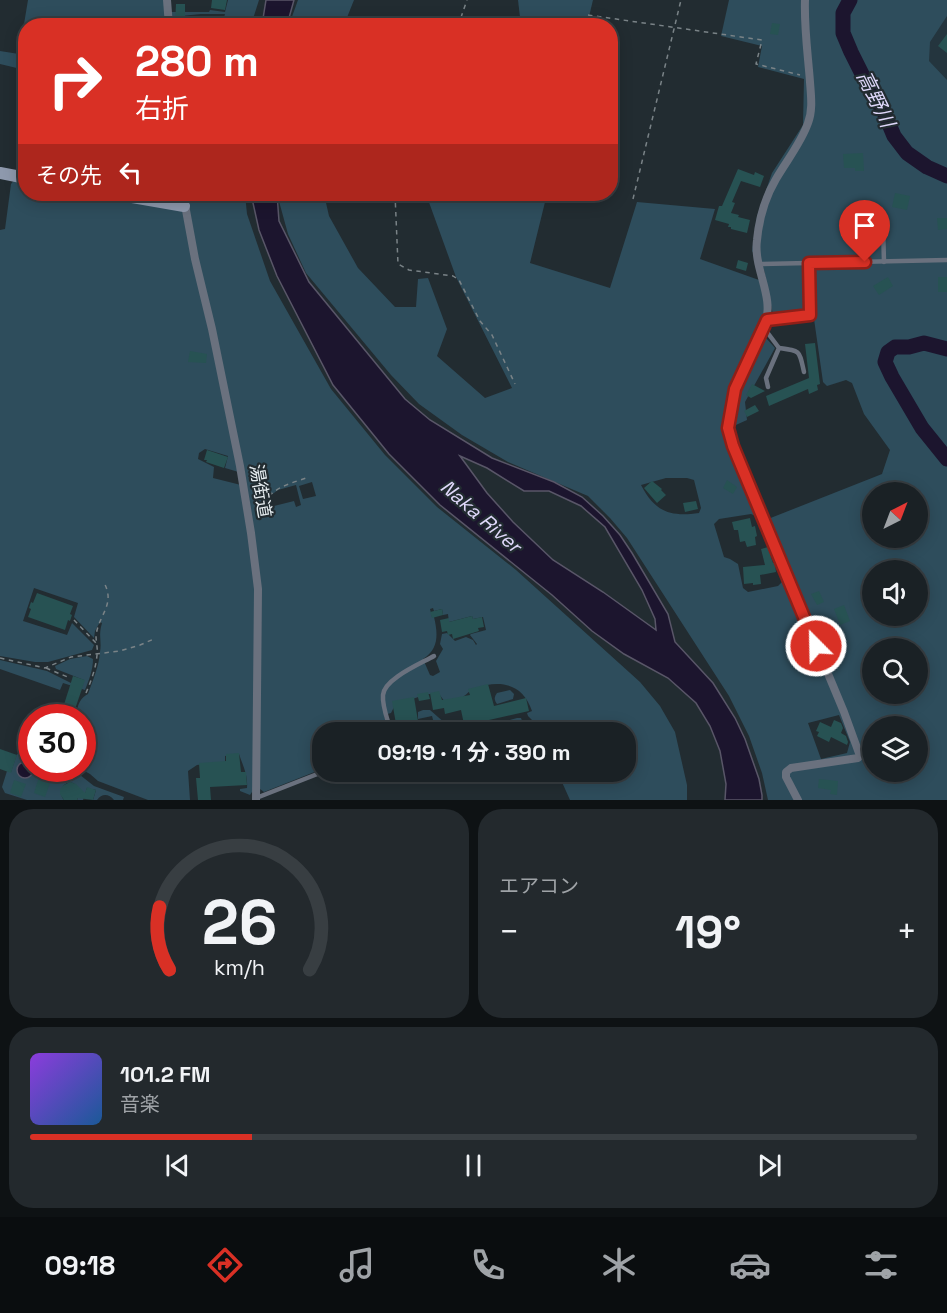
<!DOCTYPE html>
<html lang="ja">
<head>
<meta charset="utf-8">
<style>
	:root { --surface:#1a2125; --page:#23292d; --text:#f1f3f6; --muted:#9fa3a7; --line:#383e42; --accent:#d93025 }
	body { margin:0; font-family:"Space Grotesk","Noto Sans JP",sans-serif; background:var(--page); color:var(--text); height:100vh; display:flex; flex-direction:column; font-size:22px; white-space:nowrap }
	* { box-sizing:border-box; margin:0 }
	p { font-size:20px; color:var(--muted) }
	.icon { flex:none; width:33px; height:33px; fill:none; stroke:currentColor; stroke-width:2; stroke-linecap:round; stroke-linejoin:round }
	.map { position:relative; height:800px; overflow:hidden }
	.sheet { display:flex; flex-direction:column; gap:9px; padding:9px; background:#0e1214; flex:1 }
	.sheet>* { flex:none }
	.hud { position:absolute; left:18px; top:18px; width:600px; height:183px; border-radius:24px; box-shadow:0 3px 15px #0003,0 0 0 2px var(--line); background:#d93025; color:#fff; overflow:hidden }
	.needle { width:39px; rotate:42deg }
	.tools { position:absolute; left:862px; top:482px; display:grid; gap:12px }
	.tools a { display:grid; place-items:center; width:66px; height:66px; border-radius:50%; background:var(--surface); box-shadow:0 3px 15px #0003,0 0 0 2px var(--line); font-size:30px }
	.speed { position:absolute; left:18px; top:704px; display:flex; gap:12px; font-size:30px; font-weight:700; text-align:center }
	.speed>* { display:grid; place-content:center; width:78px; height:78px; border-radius:50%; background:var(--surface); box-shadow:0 3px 15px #0003,0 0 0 2px var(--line); line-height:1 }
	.speed .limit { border:9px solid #d22; background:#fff; color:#111 }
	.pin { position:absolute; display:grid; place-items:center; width:51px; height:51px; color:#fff; margin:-62px -26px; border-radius:50% 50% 50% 0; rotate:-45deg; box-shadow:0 0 6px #0007 }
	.pin .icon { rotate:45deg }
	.me { position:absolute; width:66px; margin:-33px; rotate:337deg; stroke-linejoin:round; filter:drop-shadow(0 0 4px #0008) }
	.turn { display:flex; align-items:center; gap:21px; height:126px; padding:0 18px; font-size:27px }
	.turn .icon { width:78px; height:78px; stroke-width:2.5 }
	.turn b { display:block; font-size:42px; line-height:51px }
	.then { display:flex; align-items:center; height:57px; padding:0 18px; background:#0003; gap:12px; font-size:22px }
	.big { font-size:45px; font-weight:700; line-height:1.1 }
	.sheet .tile { flex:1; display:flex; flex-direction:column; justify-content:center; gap:9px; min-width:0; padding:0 21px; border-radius:24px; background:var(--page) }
	.sheet .dial { align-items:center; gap:0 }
	.dial svg { height:156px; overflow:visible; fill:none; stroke:var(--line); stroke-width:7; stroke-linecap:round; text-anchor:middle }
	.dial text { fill:var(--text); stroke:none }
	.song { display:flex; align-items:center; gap:18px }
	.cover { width:72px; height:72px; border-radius:9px; background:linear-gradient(135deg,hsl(270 70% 55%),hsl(210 70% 35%)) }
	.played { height:6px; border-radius:3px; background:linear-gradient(90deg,var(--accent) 25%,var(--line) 25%) }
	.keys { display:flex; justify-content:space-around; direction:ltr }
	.heat { display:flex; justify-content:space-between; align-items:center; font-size:33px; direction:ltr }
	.sheet .tiles { flex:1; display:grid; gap:9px; grid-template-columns:1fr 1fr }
	.tile:last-child { grid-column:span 2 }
	.trip { position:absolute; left:312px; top:722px; width:324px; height:60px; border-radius:24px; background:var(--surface); box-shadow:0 3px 15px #0003,0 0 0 2px var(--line); font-weight:700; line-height:60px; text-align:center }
	.tab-bar { display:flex; height:96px; justify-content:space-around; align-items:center; background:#0a0d0f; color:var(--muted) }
	.tab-bar .icon { width:42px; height:42px }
	.tab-bar .current { color:var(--accent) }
	.tab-bar b { font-size:27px; color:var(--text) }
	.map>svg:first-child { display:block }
</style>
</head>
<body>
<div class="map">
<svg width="947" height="800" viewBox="0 0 947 800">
	<rect width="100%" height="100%" fill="#222c31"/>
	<polygon fill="#24353e" points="947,13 947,92 918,47"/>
	<g fill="#2e4d5c" fill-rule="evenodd">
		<polygon points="28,0 165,0 167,25 26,26 25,70 0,64 0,51 19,54"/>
		<polygon points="228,0 259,0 251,25 222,25 225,14 201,14 171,17 170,12 209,12 210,10 225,12"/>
		<polygon points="298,0 354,0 344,25 289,25"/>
		<polygon points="518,0 593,0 587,25 521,26"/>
		<path d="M729,0H947V16L930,42L929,61L947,80V800H768L762,773L749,736L729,696L627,538L610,518L588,496L508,462L462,435L419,404L391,375L306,273L288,234L277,194H324L329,216L358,268L395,307H416L418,279L428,278L447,329L437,356L485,398L512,388L456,277L426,194H547L530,263L610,288L637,202L715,209L700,259L759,280L764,298L765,315L758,335L766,338L775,348L745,402L747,420L727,429L763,521L882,474L890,450L864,414L852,383L846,380L827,386L823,382L813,312L773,315L764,270L752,251L757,216L772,173L803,125L804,79L758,67L762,46L721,36ZM666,478H687L694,480L701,508L699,513C670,517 655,512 641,485ZM873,492H918V537H873ZM751,514L758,517L783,581L778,586L748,592L743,588L738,564L730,559L724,557L714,524L719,519ZM873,570H918V615H873ZM873,648H918V693H873ZM839,715L850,742L847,753L821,759L808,723ZM873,726H918V771H873Z"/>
		<path d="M14,180L25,182L26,194H99L187,208L186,194H245L247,214L270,281L331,389L385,455L437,507L516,570L640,682L660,706L675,732L687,785V800H570L557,771H626V732H501L499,727V723L517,718H521L524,726L528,728L534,725L532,720L528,716L527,713L532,711C523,683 499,679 474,689C470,690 467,694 463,697C458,700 451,701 445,702L439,694H427L395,705L391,713L384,715L389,732H322V769L264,792L260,789L252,792L250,795L240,791V789L247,788C248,775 243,766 239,754L225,756V775L214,763L197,765L188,771L190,800H148L98,781L90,774L79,768H82V717H78C76,707 79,699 88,694C93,680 99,666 100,652C102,641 98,636 102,623L100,622L95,631L94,638L74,617L78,603L34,588L23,621L67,635L72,623L94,645L92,650L48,662H35L0,656V230L5,229L11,184ZM205,449L228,456L225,468L242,473L241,485L213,478L214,467L198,459L199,453ZM312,482L316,496L303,499L299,486ZM296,485L301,505L296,507L294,501L274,506L268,503L267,498L278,490ZM433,608L434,611L442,609L443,615L448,614L449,622L472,616L473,619L483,617L486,630L471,634L470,635L477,644L476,645L473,640L466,637L455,641L447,633L442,634L440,644L443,649L436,661L440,672L433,676L430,675L423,659C439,649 438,634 434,617H432L430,609Z"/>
		<path d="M87,656L93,659C93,670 89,680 85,690L63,683L60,690L0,669V660L47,671L71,683L84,680L56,669L55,666L70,659Z"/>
		<path d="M510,690L514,694L513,699L497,704C494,700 494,697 497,693Z"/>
		<polygon points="423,710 430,710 446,724 451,725 452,727 450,730 433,732 436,731 432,716 418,719 418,712"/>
		<path d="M17,754L31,758V766L25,763L18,770L19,775L23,778L30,776L33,772V768H60L80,775L94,786L124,797L123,800H114C109,794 102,793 97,800H93L96,790L87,788L83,800H77L80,795L78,787C74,782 69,781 64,785C60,790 60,795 64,800H27L5,793L2,787L7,771L11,772Z"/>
	</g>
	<g fill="#1c152e" stroke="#595668" stroke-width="1.5" fill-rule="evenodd">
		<polygon points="266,0 294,0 287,25 262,25"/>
		<path d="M251,194H277L279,221L309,282L405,399L430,420L492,458L554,482L582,497L603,516L620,535L632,553L668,614L675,642L713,683L735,718L745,739L759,779L762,795V800H725L726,784L720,751L710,726L696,703L668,678L624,654L592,631L552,595L440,505L389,454L333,385L277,276L259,230ZM460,456L487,468L524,491H549L581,506L605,527L642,590L655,619L656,630L603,592L553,560L513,522L487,493Z"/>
		<circle cx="25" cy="770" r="8"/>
	</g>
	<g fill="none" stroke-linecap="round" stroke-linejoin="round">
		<g stroke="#1c152e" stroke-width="15">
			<polyline points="850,0 843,13 843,33 851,52 869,88 884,112 894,136 907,153 927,167 947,176"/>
			<polyline points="947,349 924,343 909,347 895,347 888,352 885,362 892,377 922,428 947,459"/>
		</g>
	</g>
	<g fill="#275253">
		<polygon points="212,0 227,0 225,10 211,8"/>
		<polygon points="176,4 185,4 185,24 175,25"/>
		<polygon points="772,23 780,24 778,35 770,34"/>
		<polygon points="947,34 947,53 938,46"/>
		<polygon points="863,153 864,171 855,171 855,168 844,168 843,154"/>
		<polygon points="738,169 754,175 755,172 764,176 760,187 741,181 732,202 735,203 731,213 739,215 738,217 750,220 747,233 731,229 731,227 728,227 729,224 715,220 719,206 722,206"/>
		<polygon points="895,193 910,196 907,210 892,207"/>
		<polygon points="937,218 947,218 947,229 938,230"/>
		<polygon points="738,260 748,263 746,271 736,268"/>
		<polygon points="888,277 893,286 879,295 873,286"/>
		<rect x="938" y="277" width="9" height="15"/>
		<polygon points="815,343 820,384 817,385 818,390 809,394 808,389 769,406 766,396 809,378 805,344"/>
		<polygon points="190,351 207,354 206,363 188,362"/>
		<polygon points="752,384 765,391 751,398 746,395"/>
		<polygon points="755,405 759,411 747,417 744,411"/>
		<polygon points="207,450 228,457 224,468 206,462 207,460 204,460"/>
		<polygon points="727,480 737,487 733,494 723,488"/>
		<polygon points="652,481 662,489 661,490 666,495 657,503 644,488"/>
		<polygon points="696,501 698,509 685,512 683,503"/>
		<polygon points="750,518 752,527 755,526 757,536 755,537 756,545 747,547 745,541 740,542 738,530 734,530 732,522"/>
		<polygon points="768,547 773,563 775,563 776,572 760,575 761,584 753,585 753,583 744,584 743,567 765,565 761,549"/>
		<polygon points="819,591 824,602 817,605 811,594"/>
		<polygon points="37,593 73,606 70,614 72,615 70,621 68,620 65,630 28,617 31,609 29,608 31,602 33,603"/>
		<polygon points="844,605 850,621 840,625 834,609"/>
		<polygon points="442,609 443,615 432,618 430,612"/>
		<polygon points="472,616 473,619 482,617 484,627 478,628 479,631 453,639 452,634 448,635 447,631 442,632 440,620 449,618 449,622"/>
		<polygon points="73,676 85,680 73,715 62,711"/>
		<polygon points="488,684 494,706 526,698 529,711 489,720 490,723 465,729 461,710 445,714 444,708 433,710 430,693 439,691 442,700 470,695 468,689"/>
		<polygon points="428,692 430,699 419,701 417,694"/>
		<polygon points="414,697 418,721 396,724 392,701"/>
		<polygon points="834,720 841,723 843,728 841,733 846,736 848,742 847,745 831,737 829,742 817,736 819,732 816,731 820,722 831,727"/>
		<polygon points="0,749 17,755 11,773 0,769"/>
		<polygon points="239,753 241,772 246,772 247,785 210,787 211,800 198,800 196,778 200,778 199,763 226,761 226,754"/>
		<polygon points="40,774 52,778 45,797 34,793"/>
		<polygon points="819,779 838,781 837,795 830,794 831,790 818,788"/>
		<polygon points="14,780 26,784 21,797 10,793"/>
		<polygon points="70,782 76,784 85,793 87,787 96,790 93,800 78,798 77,800 64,800 60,794 60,789 64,785"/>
	</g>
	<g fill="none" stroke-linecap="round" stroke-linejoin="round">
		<g stroke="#7a8387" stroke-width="1.5" stroke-dasharray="4.5 4.5" stroke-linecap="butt">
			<polyline points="588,15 762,40 756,64 800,75"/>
			<polyline points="458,26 467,0"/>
			<polyline points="395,194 398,264 409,270 453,276 459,280 480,321 492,335 515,384"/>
			<polyline points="633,199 681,0"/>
			<path d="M255,507C263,503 268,496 275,491C285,484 298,481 309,477"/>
			<polyline points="74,620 96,643"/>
			<polyline points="0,658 45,668 71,657 120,651 140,645 154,639"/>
			<polyline points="46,668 70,678"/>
			<path d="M86,693C91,681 96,668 97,655C98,649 96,642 96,636C98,615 117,604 103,581"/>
		</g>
		<g stroke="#6a717e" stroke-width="4.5">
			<polyline points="883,227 884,262"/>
			<polyline points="759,264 947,260"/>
			<polyline points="767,319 810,315 809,263"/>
			<polyline points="764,328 779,348 766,378 768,387"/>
			<path d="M779,348C801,351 799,350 804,372"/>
			<path d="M391,732C388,720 382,707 383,695C384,679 420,664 434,656"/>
			<polyline points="451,732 454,732"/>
			<polyline points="256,798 325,771"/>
		</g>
		<g stroke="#6a717e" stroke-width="8">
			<polyline points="167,0 169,26"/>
			<polyline points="183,194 195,259 212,329 240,466 251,533 258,589 256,800"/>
			<path d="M798,800L786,777V772L791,768L858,758L860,756L844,712L733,446L728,428L735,389L765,325C775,296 753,269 757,240C759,219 766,196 776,179C787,160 801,143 808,123C813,110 811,96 810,82C808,55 804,28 805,0"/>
		</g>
		<g stroke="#8e99ad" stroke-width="12">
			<polyline points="0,173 26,178"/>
			<polyline points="115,194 184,206"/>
		</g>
	</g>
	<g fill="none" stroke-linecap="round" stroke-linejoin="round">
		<g stroke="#8d1f18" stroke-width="15">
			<polyline id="route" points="816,646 733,446 728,428 735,389 767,320 810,315 809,263 865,262"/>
		</g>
		<use href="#route" stroke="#d93025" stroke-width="10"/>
	</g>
	<g text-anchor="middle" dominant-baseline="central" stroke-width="4.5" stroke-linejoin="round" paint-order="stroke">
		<g font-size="18" fill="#e6edf0" stroke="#222c31">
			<text transform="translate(261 491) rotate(80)">湯街道</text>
		</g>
		<g font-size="20" font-style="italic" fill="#ded7f9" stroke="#222c31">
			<text transform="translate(876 99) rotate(64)">高野川</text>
			<text transform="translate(481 516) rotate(41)">Naka River</text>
		</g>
	</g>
</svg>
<div class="tools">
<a><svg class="needle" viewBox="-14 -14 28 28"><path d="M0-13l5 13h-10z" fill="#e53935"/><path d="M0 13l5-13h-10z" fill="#9fa3a7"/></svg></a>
<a><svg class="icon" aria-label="sound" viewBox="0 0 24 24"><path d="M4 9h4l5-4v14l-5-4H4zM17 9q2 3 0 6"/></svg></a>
<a><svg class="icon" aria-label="search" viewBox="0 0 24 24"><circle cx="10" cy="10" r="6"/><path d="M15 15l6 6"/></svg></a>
<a><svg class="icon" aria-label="layers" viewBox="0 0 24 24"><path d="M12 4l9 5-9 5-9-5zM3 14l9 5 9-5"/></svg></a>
</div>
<div class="speed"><div class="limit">30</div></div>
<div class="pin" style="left:865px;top:262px;background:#d93025"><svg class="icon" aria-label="arrive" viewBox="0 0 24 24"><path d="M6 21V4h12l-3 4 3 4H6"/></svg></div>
<svg class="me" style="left:816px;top:646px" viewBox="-20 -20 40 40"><circle r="17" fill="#d93025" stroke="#fff" stroke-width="3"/><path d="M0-11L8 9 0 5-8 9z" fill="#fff"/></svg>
<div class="trip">09:19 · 1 分 · 390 m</div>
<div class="hud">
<div class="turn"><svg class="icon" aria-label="right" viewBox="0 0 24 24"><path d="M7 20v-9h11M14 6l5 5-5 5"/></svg><div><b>280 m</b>右折</div></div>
<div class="then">その先<svg class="icon" aria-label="left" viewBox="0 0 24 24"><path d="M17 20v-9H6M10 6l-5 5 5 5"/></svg></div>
</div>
</div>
<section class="sheet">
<div class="tiles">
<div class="tile dial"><svg viewBox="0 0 100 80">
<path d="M14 69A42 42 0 1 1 86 69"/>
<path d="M14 69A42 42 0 0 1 9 37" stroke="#d93025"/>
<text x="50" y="56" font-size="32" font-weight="700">26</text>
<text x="50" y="72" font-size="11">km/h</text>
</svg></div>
<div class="tile"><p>エアコン</p>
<div class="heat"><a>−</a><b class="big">19°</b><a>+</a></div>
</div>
<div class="tile">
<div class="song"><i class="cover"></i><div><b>101.2 FM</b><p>音楽</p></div></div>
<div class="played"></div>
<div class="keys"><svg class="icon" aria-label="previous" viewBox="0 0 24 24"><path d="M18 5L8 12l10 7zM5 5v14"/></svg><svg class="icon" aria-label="pause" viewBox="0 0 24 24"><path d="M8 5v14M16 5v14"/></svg><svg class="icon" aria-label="next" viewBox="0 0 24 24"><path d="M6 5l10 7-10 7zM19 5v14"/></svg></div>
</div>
</div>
</section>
<nav class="tab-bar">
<b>09:18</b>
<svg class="icon current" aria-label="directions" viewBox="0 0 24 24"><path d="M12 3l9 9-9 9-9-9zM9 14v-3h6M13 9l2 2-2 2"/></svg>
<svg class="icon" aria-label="music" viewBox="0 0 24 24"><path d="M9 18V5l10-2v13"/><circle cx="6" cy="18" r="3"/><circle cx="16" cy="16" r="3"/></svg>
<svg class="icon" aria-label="phone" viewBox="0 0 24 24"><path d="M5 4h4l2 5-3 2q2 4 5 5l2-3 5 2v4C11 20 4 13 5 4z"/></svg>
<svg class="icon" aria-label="climate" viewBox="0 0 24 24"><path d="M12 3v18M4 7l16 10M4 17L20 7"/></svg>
<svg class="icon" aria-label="car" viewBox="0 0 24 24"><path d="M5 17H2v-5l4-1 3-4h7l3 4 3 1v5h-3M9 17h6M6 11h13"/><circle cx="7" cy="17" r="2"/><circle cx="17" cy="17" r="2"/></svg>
<svg class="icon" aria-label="filters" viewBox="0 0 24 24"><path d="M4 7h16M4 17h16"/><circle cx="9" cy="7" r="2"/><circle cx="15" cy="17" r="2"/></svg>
</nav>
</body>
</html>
